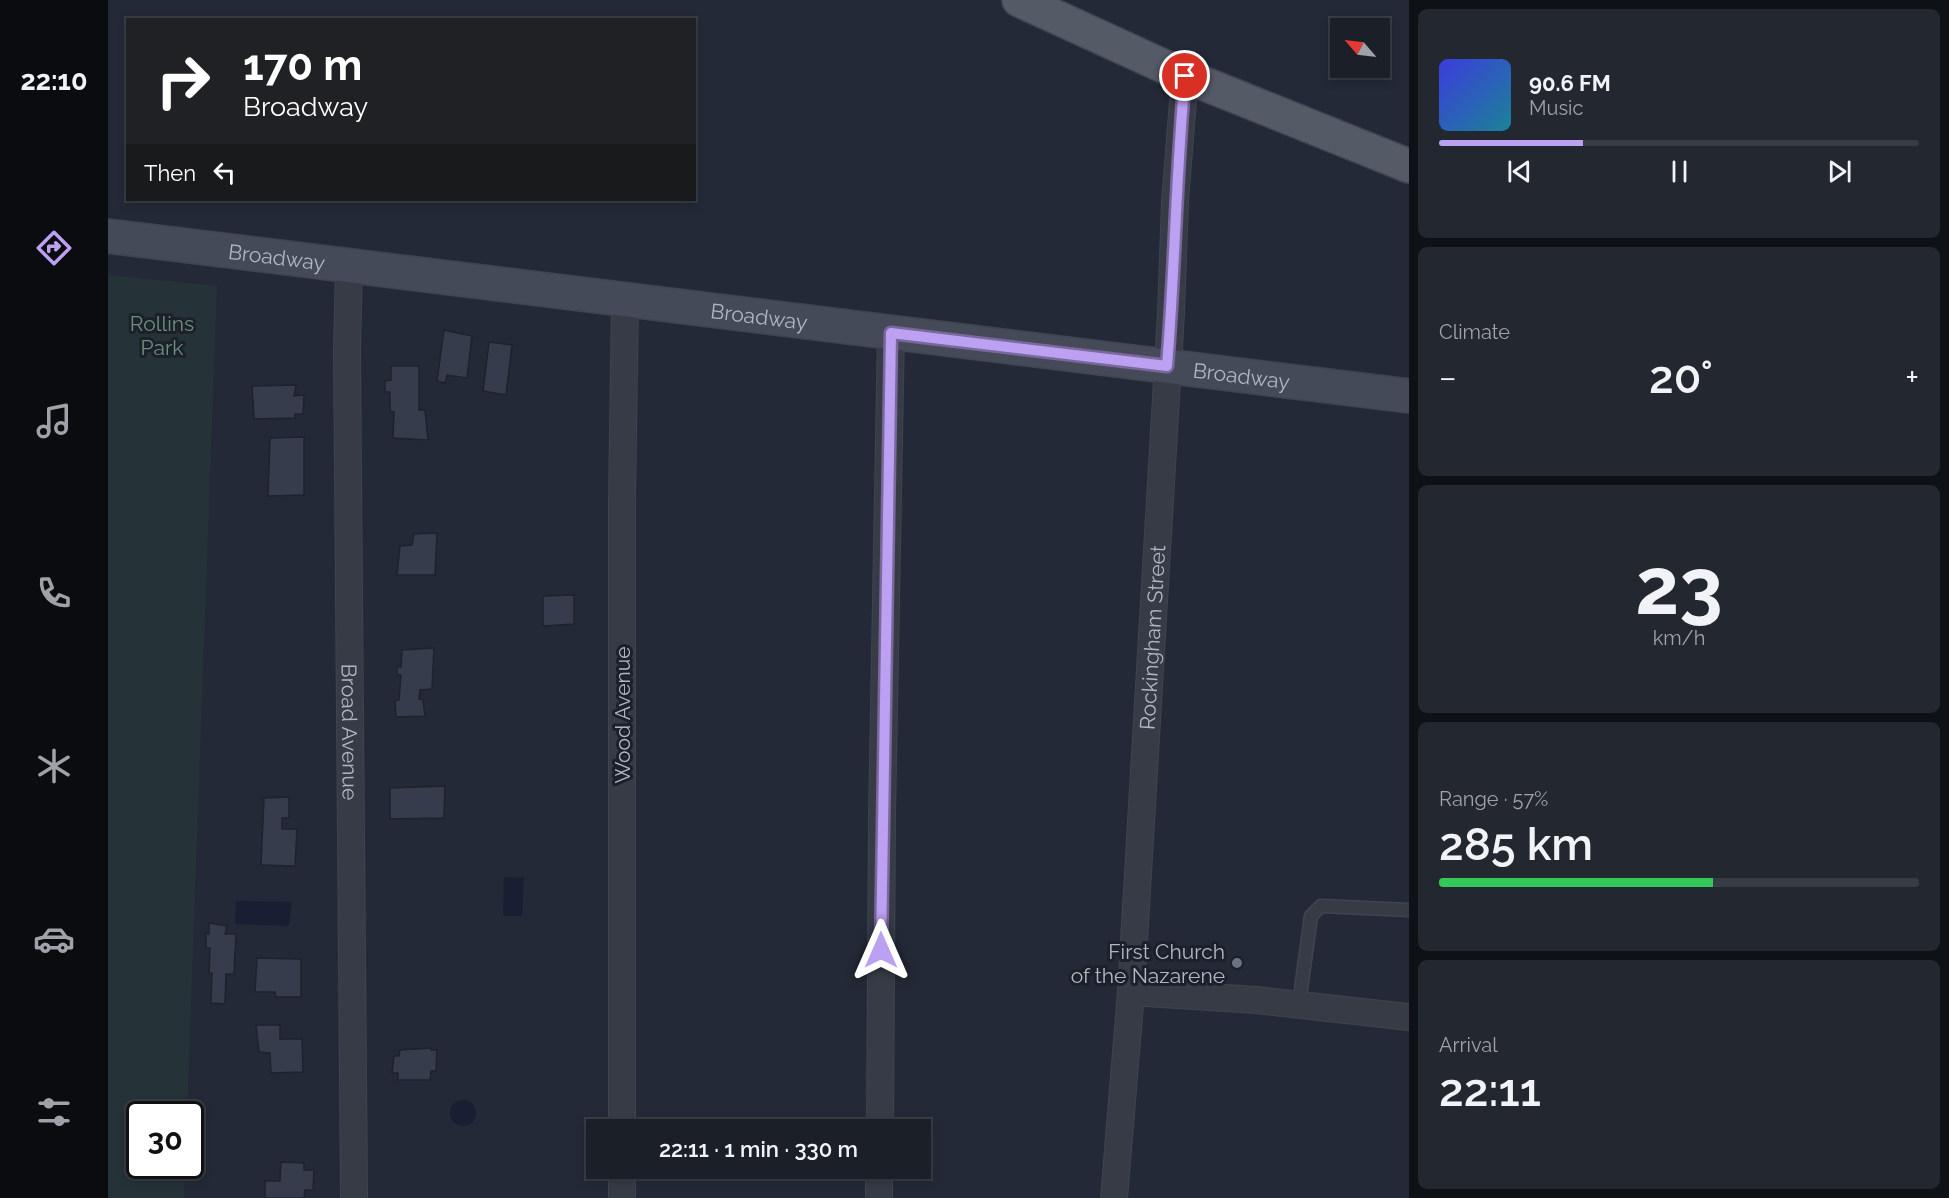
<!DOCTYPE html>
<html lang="en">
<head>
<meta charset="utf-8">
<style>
	:root { --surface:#1a1f28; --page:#232730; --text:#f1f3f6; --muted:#9fa2a8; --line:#383d45; --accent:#bca0f2 }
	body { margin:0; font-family:Raleway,sans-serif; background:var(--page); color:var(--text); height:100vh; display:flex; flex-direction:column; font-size:22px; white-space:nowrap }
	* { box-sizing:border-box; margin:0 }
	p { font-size:20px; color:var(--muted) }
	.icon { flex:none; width:33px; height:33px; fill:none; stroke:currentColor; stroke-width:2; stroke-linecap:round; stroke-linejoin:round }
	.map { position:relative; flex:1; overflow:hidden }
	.panel { display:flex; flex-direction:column; gap:9px; padding:9px; background:#0e1116; width:540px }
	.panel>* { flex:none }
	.guide { position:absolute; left:18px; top:18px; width:570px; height:183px; border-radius:0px; box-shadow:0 3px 9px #0003,0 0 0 2px var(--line); background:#202124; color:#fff; overflow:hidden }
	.needle { width:39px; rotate:298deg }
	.controls { position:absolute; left:1222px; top:18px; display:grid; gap:12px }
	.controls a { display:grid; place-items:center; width:60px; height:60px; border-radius:0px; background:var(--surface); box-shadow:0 3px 9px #0003,0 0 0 2px var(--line); font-size:30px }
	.speed { position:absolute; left:18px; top:1101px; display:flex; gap:12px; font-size:30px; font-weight:700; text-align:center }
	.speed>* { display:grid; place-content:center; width:78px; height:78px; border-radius:50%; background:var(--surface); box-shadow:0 3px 9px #0003,0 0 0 2px var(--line); line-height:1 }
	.speed .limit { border:3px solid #111; border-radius:9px; background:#fff; color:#111 }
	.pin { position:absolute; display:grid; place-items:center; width:51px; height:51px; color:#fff; margin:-26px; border:3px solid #fff; border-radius:50%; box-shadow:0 2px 6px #0007 }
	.me { position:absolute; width:66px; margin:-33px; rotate:0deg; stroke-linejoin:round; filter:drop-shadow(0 0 4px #0008) }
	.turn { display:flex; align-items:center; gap:21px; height:126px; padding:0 18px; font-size:27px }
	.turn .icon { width:78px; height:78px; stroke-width:2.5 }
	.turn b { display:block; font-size:42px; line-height:51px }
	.then { display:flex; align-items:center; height:57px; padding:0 18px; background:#0003; gap:12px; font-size:22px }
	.big { font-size:45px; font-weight:600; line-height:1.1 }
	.panel .card { flex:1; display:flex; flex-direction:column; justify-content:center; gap:9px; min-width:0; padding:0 21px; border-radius:9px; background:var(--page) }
	.panel .dial { align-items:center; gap:0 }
	.dial b { font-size:78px; line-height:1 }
	.song { display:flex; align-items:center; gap:18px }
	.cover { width:72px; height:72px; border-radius:9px; background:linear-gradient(135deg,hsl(240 70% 55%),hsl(190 70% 35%)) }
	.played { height:6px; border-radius:3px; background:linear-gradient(90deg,var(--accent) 30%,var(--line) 30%) }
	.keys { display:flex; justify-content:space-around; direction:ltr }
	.heat { display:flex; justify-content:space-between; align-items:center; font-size:33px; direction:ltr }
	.charge { height:9px; border-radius:4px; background:linear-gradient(90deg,#34c759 57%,var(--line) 0) }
	.trip { position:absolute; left:478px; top:1119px; width:345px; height:60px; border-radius:0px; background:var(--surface); box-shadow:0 3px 9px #0003,0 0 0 2px var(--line); font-weight:600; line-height:60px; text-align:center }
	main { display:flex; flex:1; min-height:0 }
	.menu { display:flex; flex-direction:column; width:108px; justify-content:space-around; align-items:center; background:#0a0c10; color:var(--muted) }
	.menu .icon { width:42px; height:42px }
	.menu .current { color:var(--accent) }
	.menu b { font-size:27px; color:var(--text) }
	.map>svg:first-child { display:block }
</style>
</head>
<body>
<main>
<nav class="menu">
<b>22:10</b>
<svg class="icon current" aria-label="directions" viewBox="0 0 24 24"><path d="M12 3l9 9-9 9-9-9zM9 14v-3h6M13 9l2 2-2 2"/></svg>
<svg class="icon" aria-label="music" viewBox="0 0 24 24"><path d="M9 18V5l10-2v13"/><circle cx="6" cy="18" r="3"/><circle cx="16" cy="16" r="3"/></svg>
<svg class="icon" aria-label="phone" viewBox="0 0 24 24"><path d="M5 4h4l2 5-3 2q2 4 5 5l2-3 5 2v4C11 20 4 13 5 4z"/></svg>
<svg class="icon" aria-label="climate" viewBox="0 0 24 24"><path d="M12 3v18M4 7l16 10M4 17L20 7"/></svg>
<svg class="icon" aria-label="car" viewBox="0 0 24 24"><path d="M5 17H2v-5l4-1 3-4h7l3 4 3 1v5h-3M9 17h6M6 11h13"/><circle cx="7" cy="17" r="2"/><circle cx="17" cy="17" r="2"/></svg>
<svg class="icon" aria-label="filters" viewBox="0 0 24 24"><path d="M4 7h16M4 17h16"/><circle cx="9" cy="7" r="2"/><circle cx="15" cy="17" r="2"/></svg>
</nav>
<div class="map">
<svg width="1301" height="1198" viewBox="0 0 1301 1198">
	<rect width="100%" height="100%" fill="#232936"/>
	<polygon fill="#253237" points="0,275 109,286 79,1114 32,1114 32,1166 77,1166 76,1198 0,1198"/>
	<g fill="#181f32">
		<polygon points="396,877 416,878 414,916 395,916"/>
		<polygon points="128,901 184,902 181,926 127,924"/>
		<circle cx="355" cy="1113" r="13"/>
	</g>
	<g fill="#363c4c" stroke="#1e222d" stroke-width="1.5">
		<polygon points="336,330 364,336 359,378 339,375 337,383 329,381"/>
		<polygon points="381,342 404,345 398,395 375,391"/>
		<polygon points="283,366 311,366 311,410 317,410 320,440 285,438 286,412 282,411 282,392 277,392 277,381 283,380"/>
		<polygon points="188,385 186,396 196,395 195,414 187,414 187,418 146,419 144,386"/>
		<polygon points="196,437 196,495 160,496 162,438"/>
		<polygon points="329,533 327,575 289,575 292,546 304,545 306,534"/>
		<polygon points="466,595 466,624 435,626 435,596"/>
		<polygon points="326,648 324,689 312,690 311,699 315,700 317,716 288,717 287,701 291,700 293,675 289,675 289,667 293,667 294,650"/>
		<polygon points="337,786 336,818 282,819 282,788"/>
		<polygon points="181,797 181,818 174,818 174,829 189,829 187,866 153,865 156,798"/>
		<polygon points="101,923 119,926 117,934 128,934 126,974 118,974 117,1004 103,1003 104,973 101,974 102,948 98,948 98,933 101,934"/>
		<polygon points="149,958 193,959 193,997 168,997 167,992 147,992"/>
		<polygon points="148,1025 172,1025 172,1039 194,1039 195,1072 163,1073 162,1053 151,1052"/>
		<polygon points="323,1048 323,1050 329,1050 328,1071 323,1071 322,1080 290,1080 290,1073 284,1073 286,1056 291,1056 292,1050"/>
		<polygon points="173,1162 196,1163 196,1170 206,1170 205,1190 197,1190 196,1198 157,1198 157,1181 172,1181"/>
	</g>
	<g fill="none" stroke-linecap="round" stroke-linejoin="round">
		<g stroke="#404450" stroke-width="15">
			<polyline id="lane" points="1191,1004 1203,916 1213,906 1301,910"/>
		</g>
		<g stroke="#404450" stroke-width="28">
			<g id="street">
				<path id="s1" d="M241,267L239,351L246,1198"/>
				<polyline points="1023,992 1148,1000 1301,1017"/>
				<polyline points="514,1130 514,501 517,301"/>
				<polyline points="772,1130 774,815 783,333"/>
				<polyline points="514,1198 514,1168"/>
				<polyline points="771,1198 771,1168"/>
				<path id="s2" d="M1006,1198L1023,992L1063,313L1067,201L1077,76"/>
			</g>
		</g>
		<g stroke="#404450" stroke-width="36">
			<g id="secondary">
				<path id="s3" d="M0,236L1301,396"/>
			</g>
		</g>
		<g stroke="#404450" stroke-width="36">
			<polyline id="primary" points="911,0 1077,76 1301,166"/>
		</g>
		<use href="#lane" stroke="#363b46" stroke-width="12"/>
		<use href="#street" stroke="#363b46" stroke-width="26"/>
		<use href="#secondary" stroke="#454a59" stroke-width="33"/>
		<use href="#primary" stroke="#545a66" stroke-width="33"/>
	</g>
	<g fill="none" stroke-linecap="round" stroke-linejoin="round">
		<g stroke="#7a689d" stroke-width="15">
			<path id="route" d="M773,950L783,333L1059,366C1067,269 1068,172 1077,76"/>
		</g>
		<use href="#route" stroke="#bca0f2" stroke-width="10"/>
	</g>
	<circle fill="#6b7280" stroke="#1c202b" stroke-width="2" cx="1129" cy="963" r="6"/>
	<g text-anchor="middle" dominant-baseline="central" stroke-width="6" stroke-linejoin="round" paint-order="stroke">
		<g font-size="21" fill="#b1b6c3" stroke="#1c202b">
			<text stroke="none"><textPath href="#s3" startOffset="170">Broadway</textPath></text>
			<text stroke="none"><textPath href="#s3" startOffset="656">Broadway</textPath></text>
			<text stroke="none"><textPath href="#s3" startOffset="1142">Broadway</textPath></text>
			<text stroke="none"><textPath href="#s2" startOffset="562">Rockingham Street</textPath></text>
			<text transform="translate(514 715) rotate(-90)">Wood Avenue</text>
			<text stroke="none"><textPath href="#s1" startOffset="465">Broad Avenue</textPath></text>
		</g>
		<g font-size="21" fill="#6b9079" stroke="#1c202b">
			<text x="54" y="323">Rollins<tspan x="54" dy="24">Park</tspan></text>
		</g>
		<g font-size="21" fill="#b1b6c3" stroke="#1c202b" text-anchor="end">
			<text x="1117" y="951">First Church<tspan x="1117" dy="24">of the Nazarene</tspan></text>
		</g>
	</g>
</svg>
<div class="controls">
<a><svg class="needle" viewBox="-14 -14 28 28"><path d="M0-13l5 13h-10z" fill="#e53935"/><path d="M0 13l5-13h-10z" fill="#9fa2a8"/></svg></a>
</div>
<div class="speed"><div class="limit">30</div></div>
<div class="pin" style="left:1077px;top:76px;background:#d93025"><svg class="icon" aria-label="arrive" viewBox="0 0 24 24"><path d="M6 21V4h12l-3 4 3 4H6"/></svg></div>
<svg class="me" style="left:773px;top:950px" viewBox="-20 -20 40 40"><path d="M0-17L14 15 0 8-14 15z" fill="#bca0f2" stroke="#fff" stroke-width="4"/></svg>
<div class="trip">22:11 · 1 min · 330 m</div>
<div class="guide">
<div class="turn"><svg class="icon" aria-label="right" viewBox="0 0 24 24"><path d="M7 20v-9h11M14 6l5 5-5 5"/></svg><div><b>170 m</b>Broadway</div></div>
<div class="then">Then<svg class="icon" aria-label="left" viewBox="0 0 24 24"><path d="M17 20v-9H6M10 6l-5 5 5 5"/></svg></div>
</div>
</div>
<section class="panel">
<div class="card">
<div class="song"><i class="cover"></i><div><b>90.6 FM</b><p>Music</p></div></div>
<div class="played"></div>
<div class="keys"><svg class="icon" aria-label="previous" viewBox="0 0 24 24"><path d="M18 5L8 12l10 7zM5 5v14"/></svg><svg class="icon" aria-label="pause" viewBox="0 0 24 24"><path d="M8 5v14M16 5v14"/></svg><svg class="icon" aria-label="next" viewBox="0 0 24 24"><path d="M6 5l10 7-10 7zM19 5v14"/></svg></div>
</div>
<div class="card"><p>Climate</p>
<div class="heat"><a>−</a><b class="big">20°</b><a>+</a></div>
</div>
<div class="card dial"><b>23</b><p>km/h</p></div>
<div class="card"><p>Range · 57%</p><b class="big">285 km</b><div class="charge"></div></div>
<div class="card"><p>Arrival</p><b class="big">22:11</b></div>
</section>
</main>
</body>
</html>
